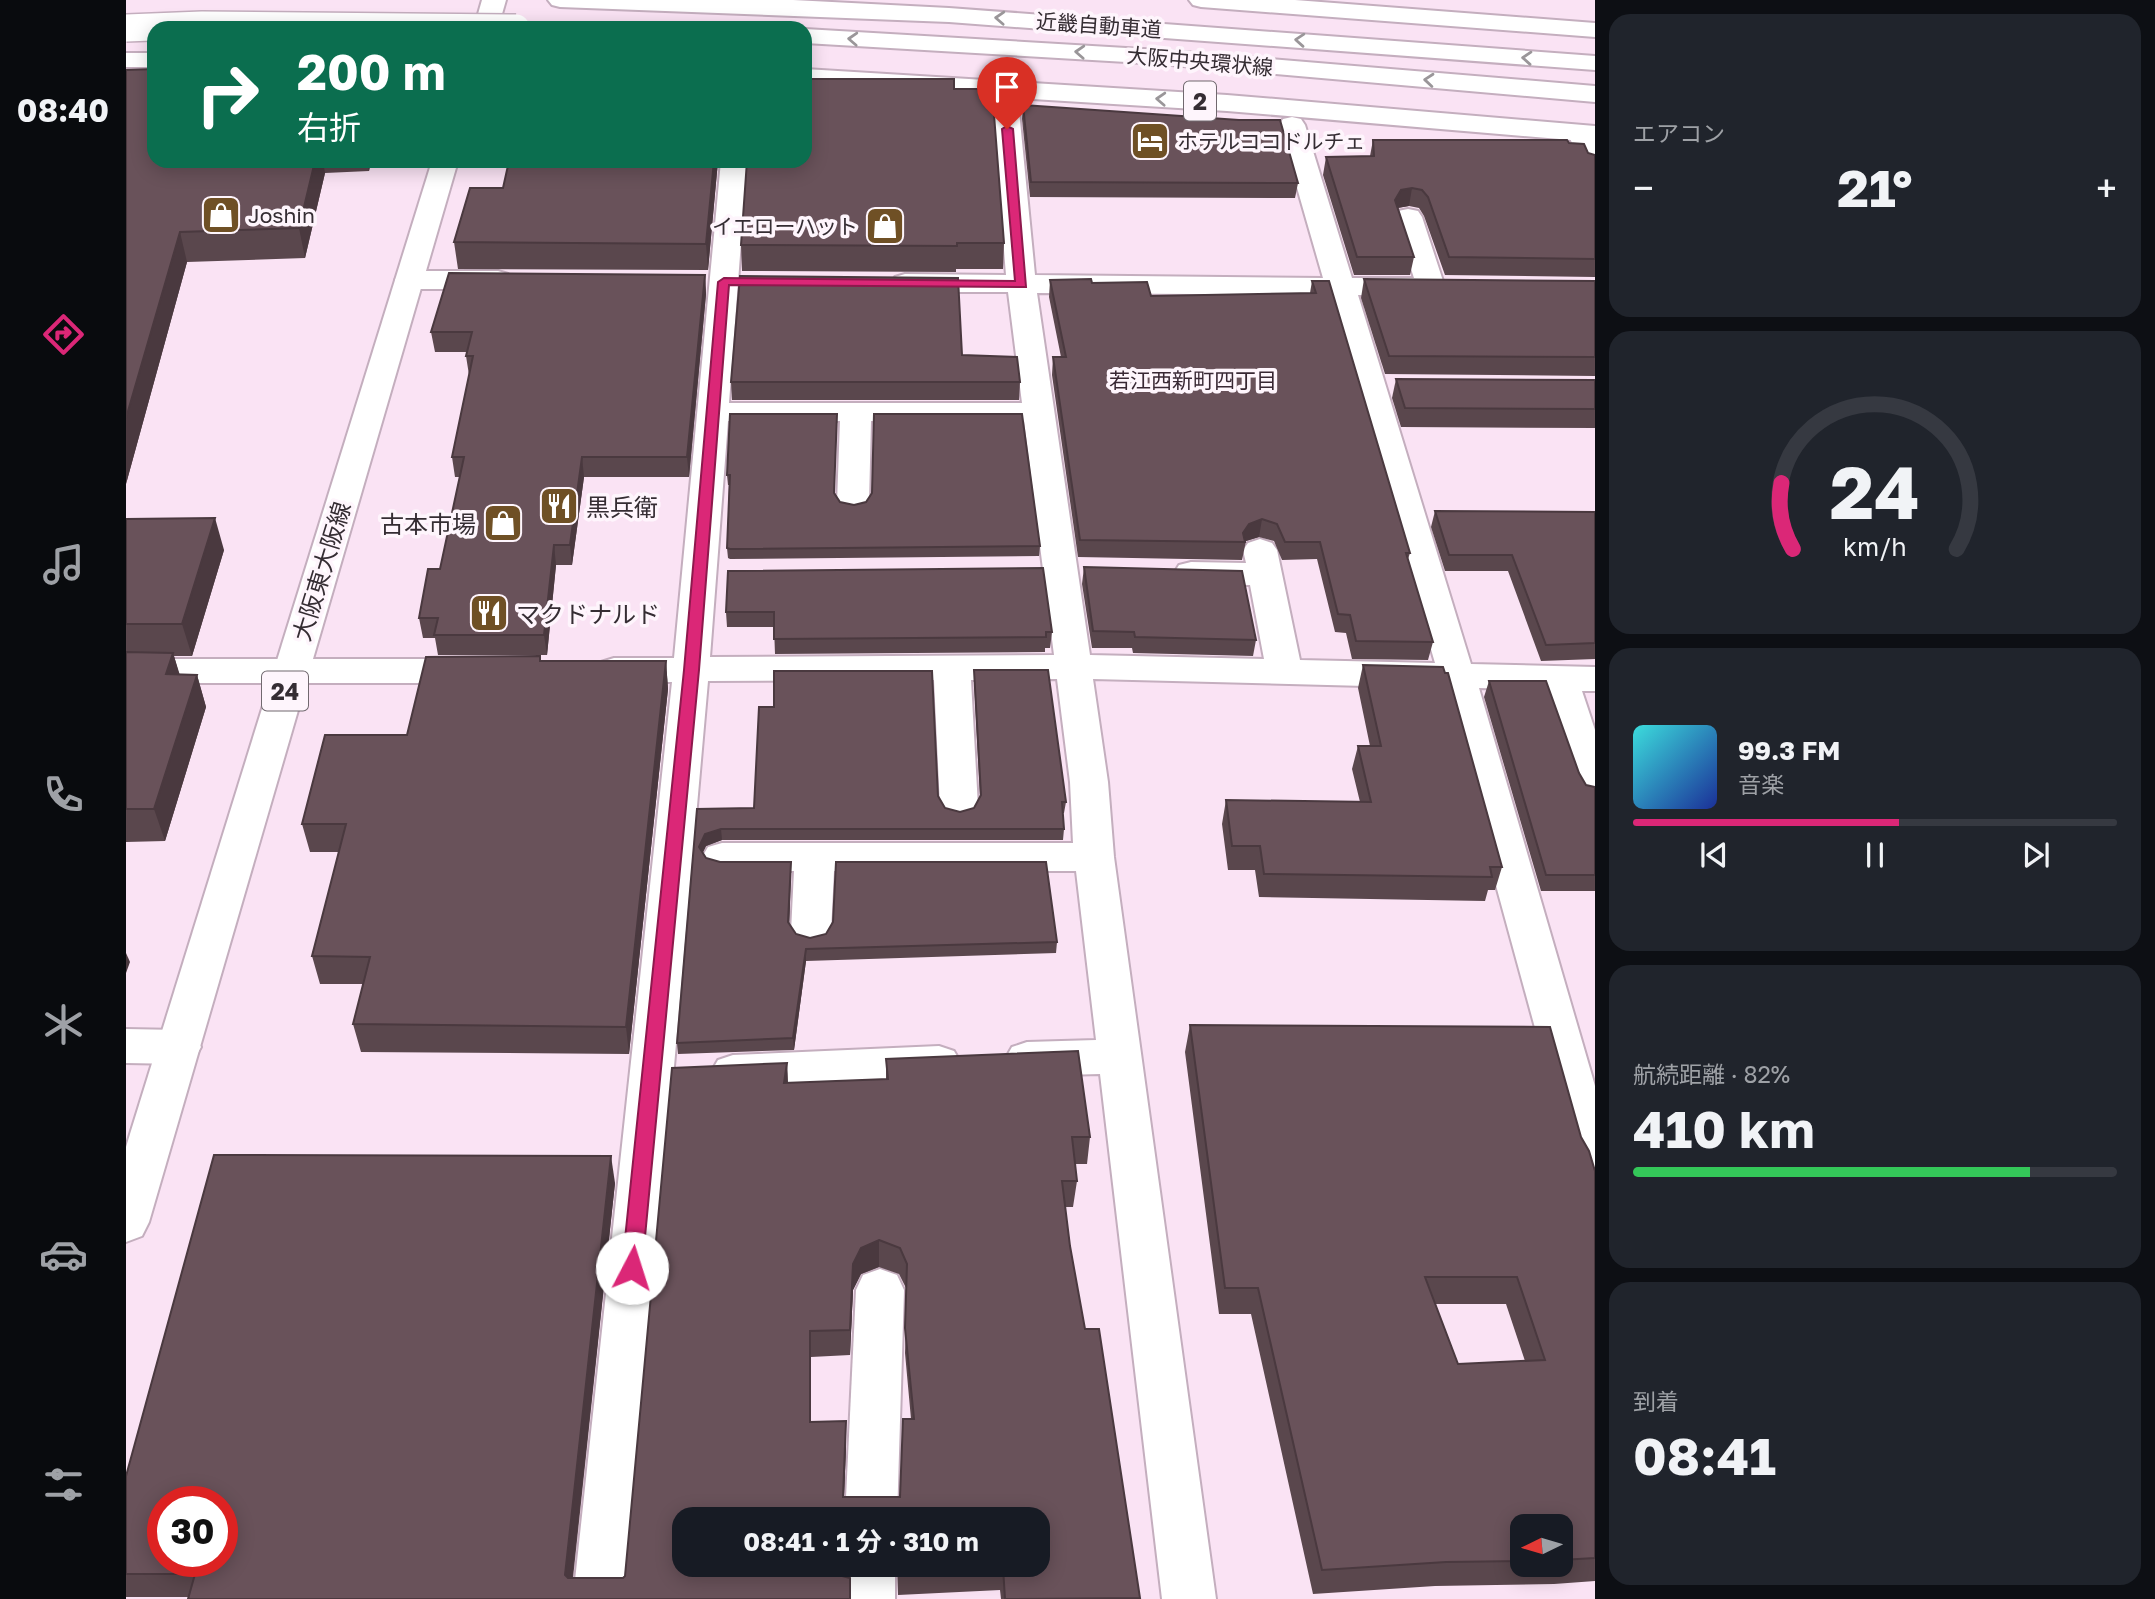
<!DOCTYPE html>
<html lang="ja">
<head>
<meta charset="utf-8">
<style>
	:root { --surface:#171b24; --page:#20242c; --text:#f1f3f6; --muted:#9ea1a6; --line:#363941; --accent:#db2777 }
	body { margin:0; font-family:"Golos Text","Noto Sans JP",sans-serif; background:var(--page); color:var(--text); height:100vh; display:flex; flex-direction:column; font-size:26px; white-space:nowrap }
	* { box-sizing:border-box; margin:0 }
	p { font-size:23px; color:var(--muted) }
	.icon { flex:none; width:38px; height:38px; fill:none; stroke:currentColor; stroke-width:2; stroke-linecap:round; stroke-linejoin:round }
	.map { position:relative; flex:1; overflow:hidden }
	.details { display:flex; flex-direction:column; gap:14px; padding:14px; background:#0d0f14; width:560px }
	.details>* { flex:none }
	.guide { position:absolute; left:21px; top:21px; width:665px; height:147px; border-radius:21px; box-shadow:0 4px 18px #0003; background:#0b6e4f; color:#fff; overflow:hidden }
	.needle { width:46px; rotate:265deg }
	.tools { position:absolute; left:1384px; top:1514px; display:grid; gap:14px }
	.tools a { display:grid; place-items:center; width:63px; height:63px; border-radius:14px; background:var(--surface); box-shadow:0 4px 18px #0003; font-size:35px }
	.speed { position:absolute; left:21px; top:1486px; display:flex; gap:14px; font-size:35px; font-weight:700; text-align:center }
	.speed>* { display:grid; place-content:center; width:91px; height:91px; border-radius:50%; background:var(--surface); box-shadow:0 4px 18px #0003; line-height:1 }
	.speed .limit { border:10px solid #d22; background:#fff; color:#111 }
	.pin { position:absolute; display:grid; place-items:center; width:60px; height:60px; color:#fff; margin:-72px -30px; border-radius:50% 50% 50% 0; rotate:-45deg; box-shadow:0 0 7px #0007 }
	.pin .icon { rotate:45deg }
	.me { position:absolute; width:77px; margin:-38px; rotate:5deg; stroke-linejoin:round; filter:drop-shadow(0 0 5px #0008) }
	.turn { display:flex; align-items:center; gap:24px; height:147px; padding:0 35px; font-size:32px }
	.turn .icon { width:91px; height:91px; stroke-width:2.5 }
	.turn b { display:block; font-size:49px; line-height:60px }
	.big { font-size:52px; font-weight:700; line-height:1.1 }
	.details .card { flex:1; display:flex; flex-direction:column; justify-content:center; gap:10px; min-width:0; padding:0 24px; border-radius:21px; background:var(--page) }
	.details .dial { align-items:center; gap:0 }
	.dial svg { height:182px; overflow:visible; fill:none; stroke:var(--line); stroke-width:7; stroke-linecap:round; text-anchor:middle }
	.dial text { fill:var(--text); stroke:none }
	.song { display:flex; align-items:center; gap:21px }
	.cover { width:84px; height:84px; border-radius:10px; background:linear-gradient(135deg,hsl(180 70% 55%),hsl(230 70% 35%)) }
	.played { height:7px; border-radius:4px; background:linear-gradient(90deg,var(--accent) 55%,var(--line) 55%) }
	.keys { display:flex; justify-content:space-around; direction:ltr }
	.heat { display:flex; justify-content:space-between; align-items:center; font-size:38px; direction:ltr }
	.charge { height:10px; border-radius:5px; background:linear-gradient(90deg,#34c759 82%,var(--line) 0) }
	.trip { position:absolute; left:546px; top:1507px; width:378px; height:70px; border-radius:21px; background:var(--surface); box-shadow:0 4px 18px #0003; font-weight:700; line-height:70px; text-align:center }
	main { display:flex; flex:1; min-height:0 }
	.tab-bar { display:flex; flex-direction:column; width:126px; justify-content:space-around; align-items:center; background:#090b0e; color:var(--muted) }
	.tab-bar .icon { width:49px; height:49px }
	.tab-bar .active { color:var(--accent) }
	.tab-bar b { font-size:32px; color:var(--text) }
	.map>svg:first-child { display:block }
</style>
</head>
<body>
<main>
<nav class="tab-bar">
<b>08:40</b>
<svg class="icon active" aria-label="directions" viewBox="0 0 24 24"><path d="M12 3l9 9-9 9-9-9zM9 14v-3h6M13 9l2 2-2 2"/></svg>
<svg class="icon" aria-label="music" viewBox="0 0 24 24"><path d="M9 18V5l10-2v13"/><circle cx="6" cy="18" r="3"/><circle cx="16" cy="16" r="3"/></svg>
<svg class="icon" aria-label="phone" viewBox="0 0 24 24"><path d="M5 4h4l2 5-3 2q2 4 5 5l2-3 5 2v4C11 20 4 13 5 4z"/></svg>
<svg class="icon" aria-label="climate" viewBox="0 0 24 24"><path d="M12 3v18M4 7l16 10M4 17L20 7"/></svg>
<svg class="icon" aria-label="car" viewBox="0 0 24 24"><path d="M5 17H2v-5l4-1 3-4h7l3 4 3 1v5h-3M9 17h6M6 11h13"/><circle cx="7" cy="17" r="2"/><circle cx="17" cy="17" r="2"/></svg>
<svg class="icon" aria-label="filters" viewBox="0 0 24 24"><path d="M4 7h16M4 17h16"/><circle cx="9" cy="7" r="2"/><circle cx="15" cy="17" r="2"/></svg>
</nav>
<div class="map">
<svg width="1469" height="1599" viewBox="0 0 1469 1599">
	<rect width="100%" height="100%" fill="#fae3f4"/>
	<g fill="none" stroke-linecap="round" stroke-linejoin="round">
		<g stroke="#c4aebe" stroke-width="4">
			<g id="minor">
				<path d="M878,82L887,85L891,90L909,275L1197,278L1153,125L1157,119L1166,117L1175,119L1179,125L1226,278H1288L1268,217L1272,211L1282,209L1292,211L1296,217L1319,287L1315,293L1305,296L1232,295L1345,664L1469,667V691H1456L1469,730V801L1455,798L1450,788L1419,690L1353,688L1469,1086V1182L1453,1176L1446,1163L1316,688L967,679L982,782L988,857L1090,1599H1036L974,1074L901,1076L886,1071L879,1059L886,1047L901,1042L970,1040L950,871H708L705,932L699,943L685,947L671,943L665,932L668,871H596L582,867L576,857L582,847L596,843H947L944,782L931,679L845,680L852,807L847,817L833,821L819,817L814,807L808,680L582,681L501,1599H447L546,682H488L475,678L470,670L475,662L488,658H548L595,161H621L603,403H896L882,292H779L769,289L765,283L769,277L779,274L880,275L865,90L869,85ZM911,293L1202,295L1309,663L1174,660L1151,550L1146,543L1134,539L1122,543L1117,550L1120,563L1065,562L1053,565L1048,573L1053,581L1065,584L1124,585L1138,659L964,655ZM602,421H714L711,503L715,510L727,513L739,510L743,503L745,421H898L928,655L584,657Z"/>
				<polygon points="1454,125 1463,127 1469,137 1469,172 1460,170 1441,133 1445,127"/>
				<polygon points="283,271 372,271 382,274 386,280 382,286 372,289 283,289 273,286 269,280 273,274"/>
				<polygon points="0,659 347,659 360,663 365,671 360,679 347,683 0,683"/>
				<polygon points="0,1029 53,1030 68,1035 75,1047 68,1059 53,1064 0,1063"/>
				<polygon points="813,1046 828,1051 835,1063 828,1075 813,1080 607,1089 592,1084 585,1072 592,1060 607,1055"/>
				<polygon points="754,1269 771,1275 778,1290 771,1519 719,1519 730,1290 737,1275"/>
				<polygon points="717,1564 769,1564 769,1599 715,1599"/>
			</g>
		</g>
		<g stroke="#c4aebe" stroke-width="4">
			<g id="major">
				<polygon points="356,0 380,0 372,28 348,28"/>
				<polygon points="679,29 1034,50 1469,86 1469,102 1034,64 679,43"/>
				<rect x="0" y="53" width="28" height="14"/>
				<polygon points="679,69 1101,95 1469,126 1469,142 1101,111 679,85"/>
				<polygon points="306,161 332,161 23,1222 16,1236 0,1242 0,1147"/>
			</g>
		</g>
		<g stroke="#c4aebe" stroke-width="4">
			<g id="highway">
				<polygon points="422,0 667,0 823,8 1469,56 1469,70 823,22 434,7 426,5"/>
				<polygon points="1063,0 1169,0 1469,23 1469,37 1075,7 1067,5"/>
			</g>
		</g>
		<use href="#minor" fill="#fff" fill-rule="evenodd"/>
		<use href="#major" fill="#fff" fill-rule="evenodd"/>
		<use href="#highway" fill="#fff" fill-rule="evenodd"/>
		<g stroke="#c4aebe" stroke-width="30" stroke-linecap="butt">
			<polyline id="major-bridge" points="0,28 76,25 390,28"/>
		</g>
		<use href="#major-bridge" stroke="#fff" stroke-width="27"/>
	</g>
	<g fill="#5a474d" fill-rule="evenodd">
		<polygon points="828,89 878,243 877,269 830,269 830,272 616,271 615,245"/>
		<polygon points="897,105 1172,183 1169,198 904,197 896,119"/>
		<polygon points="1247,140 1443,143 1462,153 1469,155 1469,277 1319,275 1298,216 1293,208 1283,206 1272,208 1288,257 1284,275 1228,275 1197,175 1200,157 1244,156"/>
		<polygon points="28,161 245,161 243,171 199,173 179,258 61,262 0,484"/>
		<polygon points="383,161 592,161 582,270 332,269 328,242 377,188"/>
		<polygon points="579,275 580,294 563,477 458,477 446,565 430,565 421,655 312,655 309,638 297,638 293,618 314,569 334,477 329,477 326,457 343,375 340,356 341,352 309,352 305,332"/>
		<polygon points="1238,279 1469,281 1469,376 1259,374 1235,298"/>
		<polygon points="924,280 966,283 1025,296 1184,293 1186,281 1284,553 1282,559 1307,642 1302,660 1226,659 1220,633 1209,632 1191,559 1156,560 1148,541 1133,537 1120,541 1116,560 952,557 926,375 927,357 935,357 923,297"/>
		<polygon points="1270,379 1469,380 1469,428 1275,427 1266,398"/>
		<polygon points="605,382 894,382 893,400 606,400"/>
		<polygon points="601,475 709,493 714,502 914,546 913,556 604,559 602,558 601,548 603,485 602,485"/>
		<polygon points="1309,511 1469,512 1469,659 1415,661 1382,571 1319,571 1305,527"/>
		<polygon points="0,519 98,550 66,656 48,656 53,674 71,675 80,707 39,841 0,842"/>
		<polygon points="958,567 1130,640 1127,656 1007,653 1006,648 966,648 956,584"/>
		<polygon points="602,571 926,632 924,648 919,648 919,652 649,654 648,627 601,627 600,612"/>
		<polygon points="414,656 415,661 540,661 542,689 503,1054 235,1052 227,1024 237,984 194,984 186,956 213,852 184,852 176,824 281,735"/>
		<polygon points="1237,665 1376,867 1369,890 1362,890 1359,901 1133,897 1129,870 1102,870 1096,824 1100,800 1234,802 1226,769 1232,746 1244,746 1232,688"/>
		<polygon points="848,670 940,802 938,813 937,813 938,829 937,840 596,840 580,846 577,852 580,858 594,862 665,862 663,923 670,934 684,938 931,942 930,953 680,961 668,1050 552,1054 551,1043 571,809 628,808 812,796 819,808 834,812 848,808 854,798 848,682"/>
		<polygon points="1363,681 1453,773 1460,785 1469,787 1469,891 1415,891 1358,697"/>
		<path d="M1064,1025L1455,1137L1469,1171V1581L1428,1584L1309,1586L1187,1594L1125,1314H1093L1059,1052ZM1309,1304H1380L1399,1361L1332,1364ZM1396,1526H1435V1564H1396Z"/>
		<path d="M760,1059L964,1137L961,1164H949L951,1181L947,1207H939L944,1246L959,1329H973L1014,1599H875L874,1590L772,1595L771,1564H912V1519H558V1564H714V1576L63,1597H0V1476L489,1183L447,1578H497L499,1576L661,1063L662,1083L760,1079ZM753,1267L773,1274L781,1290L779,1353L785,1419L774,1497H718L720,1446L685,1422V1357L724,1355L727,1290L735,1274Z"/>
	</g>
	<g fill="#4a393f">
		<polygon points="189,161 197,161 199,173 179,258 173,228"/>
		<polygon points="241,161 245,161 243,171"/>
		<polygon points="588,161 592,161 582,270 580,244"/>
		<polygon points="1286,188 1283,206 1271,208 1269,200 1275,190"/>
		<polygon points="54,232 61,262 0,484 0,418"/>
		<polygon points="579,275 580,294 563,477 561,457"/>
		<polygon points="456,457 458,477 446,565 444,545"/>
		<polygon points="89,518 98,550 66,656 56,624"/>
		<polygon points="1136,519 1133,537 1120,541 1118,544 1117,533 1123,524"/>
		<polygon points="428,545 430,565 421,655 418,635"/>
		<polygon points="47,653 57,685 40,674"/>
		<polygon points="540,661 542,689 503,1054 500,1027"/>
		<polygon points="71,675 80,707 39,841 28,809"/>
		<polygon points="595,829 596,840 580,846 574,858 573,847 579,834"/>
		<polygon points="665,862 665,874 663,933 662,922"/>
		<polygon points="680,949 680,961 668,1050 667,1038"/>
		<polygon points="0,953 4,962 0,973"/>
		<polygon points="661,1063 662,1090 658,1083"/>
		<polygon points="485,1156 489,1183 444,1599 439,1575"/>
		<polygon points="753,1240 753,1267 735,1274 727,1290 724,1355 724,1330 727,1264 735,1248"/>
		<polygon points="684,1331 685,1357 685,1447 684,1422"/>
		<polygon points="720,1421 720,1446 717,1519 717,1497"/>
	</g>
	<g fill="#69525a" stroke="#4a393f" stroke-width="2" fill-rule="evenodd">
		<polygon points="28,69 28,161 189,161 173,228 54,232 0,418 0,70"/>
		<polygon points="679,79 828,79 828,89 866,89 878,243 831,243 831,246 615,245 621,161 679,161"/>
		<polygon points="897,105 1113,120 1154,120 1172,183 905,182"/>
		<polygon points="1247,140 1441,140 1443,143 1458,144 1462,153 1469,155 1469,259 1323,257 1302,197 1296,190 1286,188 1275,190 1269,200 1288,257 1231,257 1200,157 1248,156"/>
		<polygon points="383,161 588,161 580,244 328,242 344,188 377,188"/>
		<polygon points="323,273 579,275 561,457 456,457 444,545 428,545 418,635 308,635 312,618 293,618 302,569 314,569 338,457 326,457 347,356 340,356 346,332 305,332"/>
		<polygon points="614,276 832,278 836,355 891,357 894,382 605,382"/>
		<polygon points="965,279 966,283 1021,282 1025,296 1190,293 1186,281 1203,281 1284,553 1280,553 1307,642 1230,641 1224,615 1212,614 1194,542 1159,542 1151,524 1136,519 1123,524 1117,533 1119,542 954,540 927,357 940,357 924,280"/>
		<polygon points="1238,279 1469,281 1469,357 1263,356"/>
		<polygon points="1270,379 1469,380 1469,409 1279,408"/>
		<polygon points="604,414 711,414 708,493 714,502 728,505 740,502 746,493 748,414 896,414 914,546 604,549 601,548 604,475 601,475"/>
		<polygon points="1309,511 1469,512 1469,643 1420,645 1386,555 1323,555"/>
		<polygon points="89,518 56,624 0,624 0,519"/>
		<polygon points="958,567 1116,571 1130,640 1009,637 1008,632 967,631"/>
		<polygon points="917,568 926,632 920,632 920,637 648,639 648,612 600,612 602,571"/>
		<polygon points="0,652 47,653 40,674 71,675 28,809 0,809"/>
		<polygon points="414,656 414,661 540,661 500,1027 227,1024 244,957 186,956 220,824 176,824 199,735 281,735 300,657"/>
		<polygon points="1237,665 1317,667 1319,673 1322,673 1376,867 1364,867 1366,877 1138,874 1134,846 1106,846 1100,800 1245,802 1232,746 1255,746"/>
		<polygon points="848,670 922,670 940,802 936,802 938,829 595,829 579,834 573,847 580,858 594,862 665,862 662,922 670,934 684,938 700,934 707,922 710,862 920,862 931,942 680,949 667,1038 551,1043 571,809 628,808 633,707 648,707 648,671 806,671 812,796 819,808 834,812 848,808 855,795"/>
		<polygon points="1363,681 1420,681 1453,773 1460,785 1469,787 1469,875 1420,875"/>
		<path d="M1064,1025L1424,1027L1455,1137L1463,1151L1469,1171V1558L1435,1560V1526H1396V1561L1320,1562L1196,1570L1132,1288H1099ZM1299,1277H1391L1419,1360L1332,1364Z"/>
		<path d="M952,1051L964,1137H946L951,1181H936L944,1246L959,1329H973L1014,1598L879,1599L877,1567L772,1571V1564H912V1519H558V1564H713L712,1575L724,1578V1599H62L69,1574H0V1476L88,1155L485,1156L439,1575L442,1578H497L499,1576L546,1068L661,1063L658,1083L762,1079L760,1059ZM753,1240L774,1248L781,1264L779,1328L788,1419H777L774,1497H717L720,1421L684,1422V1331L724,1330L727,1264L735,1248ZM37,1502H96V1561H37Z"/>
	</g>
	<defs><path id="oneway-chevron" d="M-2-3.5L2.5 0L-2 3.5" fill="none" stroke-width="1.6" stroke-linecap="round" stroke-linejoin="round" transform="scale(1.75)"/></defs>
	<g stroke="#9a9699">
		<use href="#oneway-chevron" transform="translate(874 18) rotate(-177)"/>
		<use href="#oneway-chevron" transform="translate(727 39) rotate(-177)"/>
		<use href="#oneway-chevron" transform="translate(1174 40) rotate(-176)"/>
		<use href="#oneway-chevron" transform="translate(954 52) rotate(-177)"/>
		<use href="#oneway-chevron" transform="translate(1401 58) rotate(-176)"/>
		<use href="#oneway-chevron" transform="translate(1303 80) rotate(-175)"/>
		<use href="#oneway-chevron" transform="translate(1035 99) rotate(-177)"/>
	</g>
	<polygon fill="#db2777" stroke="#8e194d" stroke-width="2" points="881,126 887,129 900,287 603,285 573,670 516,1268 513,1274 506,1277 499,1274 496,1268 558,670 592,282 598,278 889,281 876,129"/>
	<defs>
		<g id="hotel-square" transform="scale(2.0125)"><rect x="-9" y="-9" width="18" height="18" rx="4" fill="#6f5025" stroke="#fef5fc"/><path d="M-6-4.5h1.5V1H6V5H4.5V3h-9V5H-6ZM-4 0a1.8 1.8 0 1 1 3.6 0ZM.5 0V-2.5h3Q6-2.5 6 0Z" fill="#fff"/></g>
		<g id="shop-square" transform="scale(2.0125)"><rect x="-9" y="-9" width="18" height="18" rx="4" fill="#6f5025" stroke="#fef5fc"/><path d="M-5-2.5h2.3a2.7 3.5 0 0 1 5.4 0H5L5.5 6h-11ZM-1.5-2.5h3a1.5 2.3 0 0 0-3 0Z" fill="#fff"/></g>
		<g id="restaurant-square" transform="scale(2.0125)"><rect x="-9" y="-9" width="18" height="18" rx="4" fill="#6f5025" stroke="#fef5fc"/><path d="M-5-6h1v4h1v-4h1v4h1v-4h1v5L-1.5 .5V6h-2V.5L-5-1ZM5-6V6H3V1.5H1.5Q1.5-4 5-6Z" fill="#fff"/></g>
	</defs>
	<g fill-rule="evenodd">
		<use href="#hotel-square" x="1024" y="141"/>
		<use href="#shop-square" x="95" y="215"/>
		<use href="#shop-square" x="759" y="226"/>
		<use href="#restaurant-square" x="433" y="506"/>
		<use href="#shop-square" x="377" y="523"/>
		<use href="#restaurant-square" x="363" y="613"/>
	</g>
	<g text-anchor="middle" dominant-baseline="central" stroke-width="7" stroke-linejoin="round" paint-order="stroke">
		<g font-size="21" fill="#352d33" stroke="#fef5fc">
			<text transform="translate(973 25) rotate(4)">近畿自動車道</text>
			<text transform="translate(1074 61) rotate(5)">大阪中央環状線</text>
		</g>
		<g font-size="21" fill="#352d33" stroke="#fef5fc" text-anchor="start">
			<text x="1051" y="141">ホテルココドルチェ</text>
			<text x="122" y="215">Joshin</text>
			<text x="732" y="226" text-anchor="end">イエローハット</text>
		</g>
		<g font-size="21" fill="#382733" stroke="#fef5fc">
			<text x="1067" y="380">若江西新町四丁目</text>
		</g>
		<g fill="#fef5fc" stroke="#71696f" stroke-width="2">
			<rect x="1058" y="81.5" width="32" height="39" rx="5"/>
			<rect x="136" y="671.5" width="46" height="39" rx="5"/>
		</g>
		<g font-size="23" font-weight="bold" fill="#352d33">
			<text x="1074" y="101">2</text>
			<text x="159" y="691">24</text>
		</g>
		<g font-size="24" fill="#352d33" stroke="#fef5fc" text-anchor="start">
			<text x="460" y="506">黒兵衛</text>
			<text x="350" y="523" text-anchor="end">古本市場</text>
			<text x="390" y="613">マクドナルド</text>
		</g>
		<g font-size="24" fill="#352d33" stroke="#fef5fc">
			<text transform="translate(195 571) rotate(-73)">大阪東大阪線</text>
		</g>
	</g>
</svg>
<div class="tools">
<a><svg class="needle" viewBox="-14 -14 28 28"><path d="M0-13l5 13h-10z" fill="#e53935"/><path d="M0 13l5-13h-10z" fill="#9ea1a6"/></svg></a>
</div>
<div class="speed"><div class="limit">30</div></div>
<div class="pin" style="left:881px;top:129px;background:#d93025"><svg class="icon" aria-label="arrive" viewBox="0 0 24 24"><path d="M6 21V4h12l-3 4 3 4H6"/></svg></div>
<svg class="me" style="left:506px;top:1268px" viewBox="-20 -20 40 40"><circle r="19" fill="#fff"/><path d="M0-13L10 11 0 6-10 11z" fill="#db2777"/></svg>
<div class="trip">08:41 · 1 分 · 310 m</div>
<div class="guide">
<div class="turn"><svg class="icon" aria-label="right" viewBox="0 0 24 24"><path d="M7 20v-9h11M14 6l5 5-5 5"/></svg><div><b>200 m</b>右折</div></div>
</div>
</div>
<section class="details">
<div class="card"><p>エアコン</p>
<div class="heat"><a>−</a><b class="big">21°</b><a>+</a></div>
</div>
<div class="card dial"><svg viewBox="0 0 100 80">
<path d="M14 69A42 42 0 1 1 86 69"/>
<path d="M14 69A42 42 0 0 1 9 40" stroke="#db2777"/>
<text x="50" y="56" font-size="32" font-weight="700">24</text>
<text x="50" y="72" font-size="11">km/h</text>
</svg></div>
<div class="card">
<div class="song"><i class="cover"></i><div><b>99.3 FM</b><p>音楽</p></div></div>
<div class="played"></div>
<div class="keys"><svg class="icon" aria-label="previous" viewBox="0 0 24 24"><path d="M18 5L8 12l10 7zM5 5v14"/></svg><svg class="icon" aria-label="pause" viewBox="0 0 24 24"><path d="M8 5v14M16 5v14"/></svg><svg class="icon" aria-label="next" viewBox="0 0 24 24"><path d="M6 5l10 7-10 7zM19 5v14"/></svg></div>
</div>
<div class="card"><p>航続距離 · 82%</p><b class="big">410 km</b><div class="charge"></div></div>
<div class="card"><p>到着</p><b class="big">08:41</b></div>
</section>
</main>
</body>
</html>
